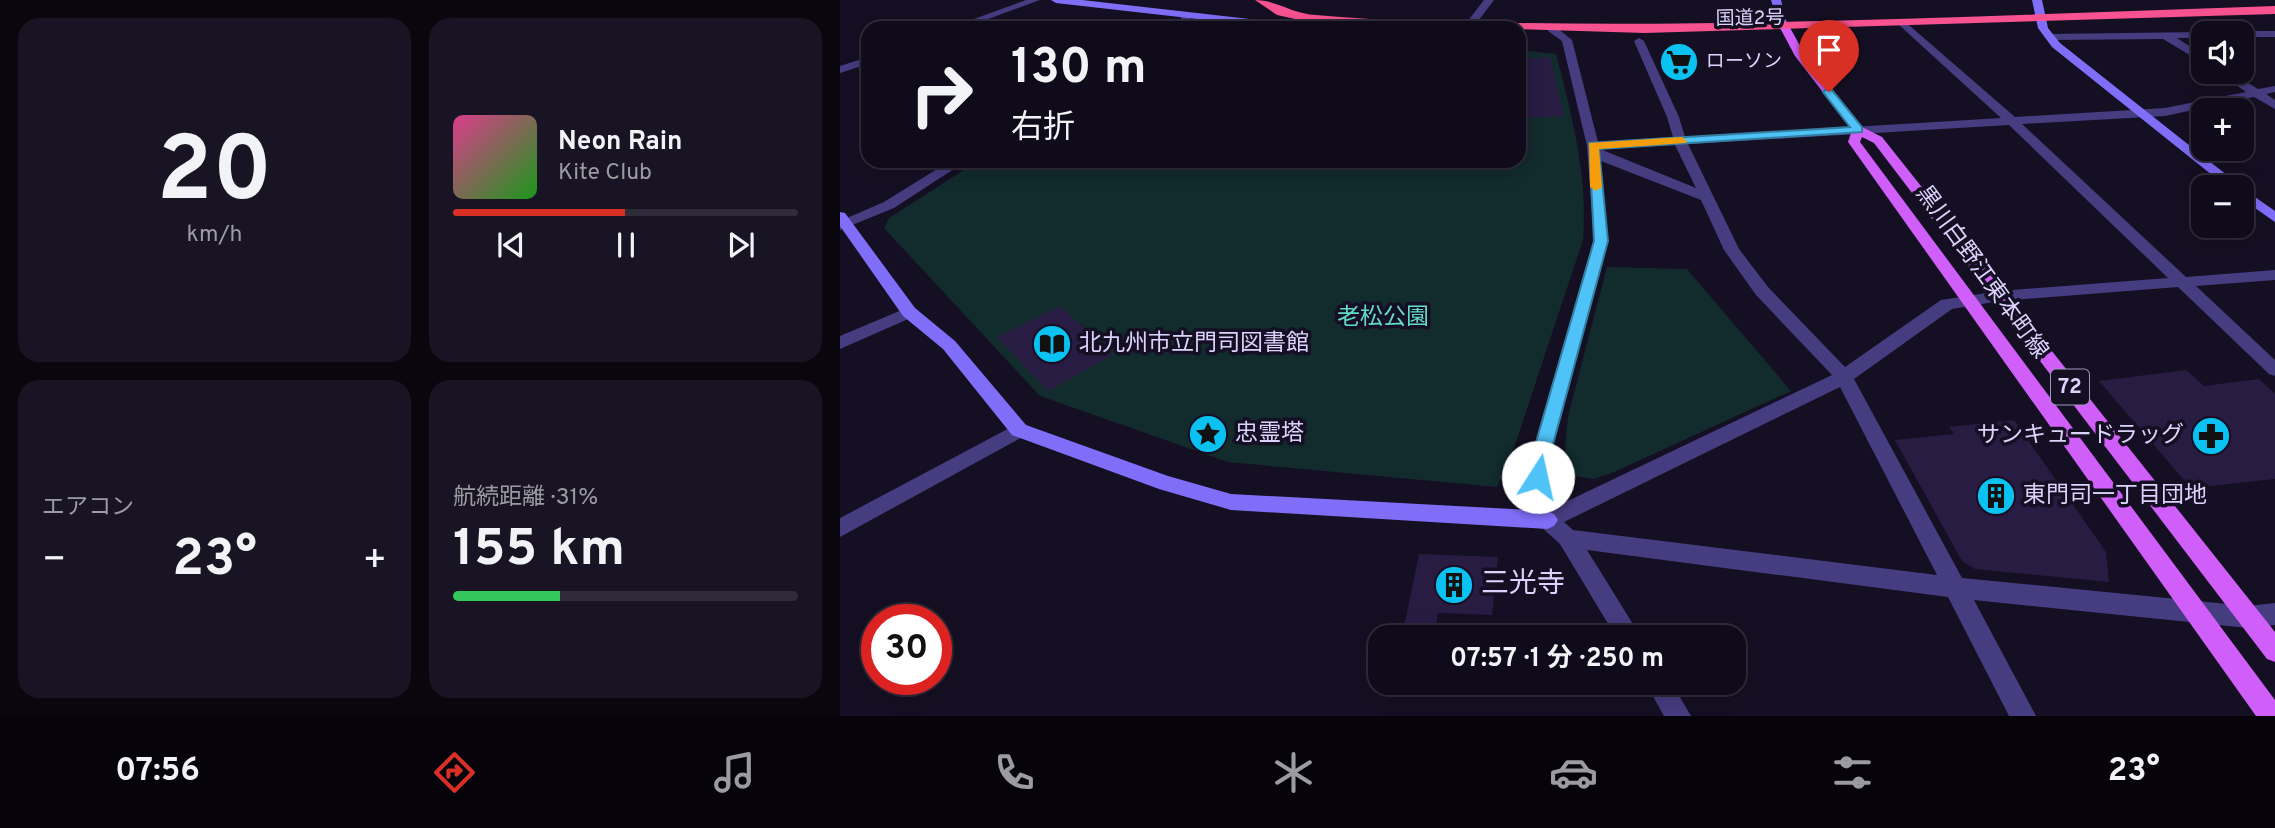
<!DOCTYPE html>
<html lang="ja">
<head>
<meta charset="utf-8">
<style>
	:root { --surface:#100b1a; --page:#191423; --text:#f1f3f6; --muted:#9c9ba2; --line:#302b39; --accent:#d93025 }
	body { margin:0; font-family:Overpass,"Noto Sans JP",sans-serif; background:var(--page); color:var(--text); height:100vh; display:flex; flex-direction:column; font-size:26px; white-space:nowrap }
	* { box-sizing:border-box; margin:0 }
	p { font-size:23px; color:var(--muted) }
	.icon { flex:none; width:38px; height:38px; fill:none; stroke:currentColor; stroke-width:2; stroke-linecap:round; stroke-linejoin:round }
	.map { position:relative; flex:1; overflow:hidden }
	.details { display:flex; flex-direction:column; gap:18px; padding:18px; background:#09060e; width:840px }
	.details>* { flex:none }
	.top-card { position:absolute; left:21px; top:21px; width:665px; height:147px; border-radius:21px; box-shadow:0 4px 18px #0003,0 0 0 2px var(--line); background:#100b1a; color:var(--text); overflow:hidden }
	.fabs { position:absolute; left:1351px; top:21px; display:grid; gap:14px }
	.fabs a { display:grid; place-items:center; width:63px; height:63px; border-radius:14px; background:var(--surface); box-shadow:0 4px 18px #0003,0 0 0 2px var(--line); font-size:35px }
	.speed { position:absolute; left:21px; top:604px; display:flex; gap:14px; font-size:35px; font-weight:700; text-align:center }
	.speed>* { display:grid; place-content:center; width:91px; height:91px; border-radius:50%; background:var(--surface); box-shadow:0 4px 18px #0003,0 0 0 2px var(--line); line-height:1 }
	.speed .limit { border:10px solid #d22; background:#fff; color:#111 }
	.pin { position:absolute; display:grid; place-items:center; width:60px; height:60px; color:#fff; margin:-72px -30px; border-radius:50% 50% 50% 0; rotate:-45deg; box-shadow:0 0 7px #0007 }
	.pin .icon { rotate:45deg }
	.me { position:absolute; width:77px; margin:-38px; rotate:10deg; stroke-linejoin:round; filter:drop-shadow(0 0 5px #0008) }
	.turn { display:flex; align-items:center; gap:24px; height:147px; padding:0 35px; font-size:32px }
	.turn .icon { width:91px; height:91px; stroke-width:2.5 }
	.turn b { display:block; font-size:49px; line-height:60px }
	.big { font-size:52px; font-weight:700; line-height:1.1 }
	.details .widget { flex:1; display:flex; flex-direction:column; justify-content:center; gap:10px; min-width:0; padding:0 24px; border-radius:21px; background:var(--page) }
	.details .dial { align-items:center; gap:0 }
	.dial b { font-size:91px; line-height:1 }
	.song { display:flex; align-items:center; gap:21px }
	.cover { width:84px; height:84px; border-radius:10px; background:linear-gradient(135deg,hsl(330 70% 55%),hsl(120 70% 35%)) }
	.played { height:7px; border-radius:4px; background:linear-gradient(90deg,var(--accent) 50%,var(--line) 50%) }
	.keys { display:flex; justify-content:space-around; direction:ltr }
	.heat { display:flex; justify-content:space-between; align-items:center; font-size:38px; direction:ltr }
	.charge { height:10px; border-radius:5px; background:linear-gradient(90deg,#34c759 31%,var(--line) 0) }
	.details .tiles { flex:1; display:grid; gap:18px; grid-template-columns:repeat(2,1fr) }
	.trip { position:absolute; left:528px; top:625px; width:378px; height:70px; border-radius:21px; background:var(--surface); box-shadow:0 4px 18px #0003,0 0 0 2px var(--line); font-weight:700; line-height:70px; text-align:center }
	.dock { display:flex; height:112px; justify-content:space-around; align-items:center; background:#06040a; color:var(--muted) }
	.dock .icon { width:49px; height:49px }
	.dock .current { color:var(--accent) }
	.dock b { font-size:32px; color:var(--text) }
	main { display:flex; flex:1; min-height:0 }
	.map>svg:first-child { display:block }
</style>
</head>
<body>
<main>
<section class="details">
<div class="tiles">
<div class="widget dial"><b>20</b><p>km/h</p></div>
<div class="widget">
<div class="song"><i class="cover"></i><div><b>Neon Rain</b><p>Kite Club</p></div></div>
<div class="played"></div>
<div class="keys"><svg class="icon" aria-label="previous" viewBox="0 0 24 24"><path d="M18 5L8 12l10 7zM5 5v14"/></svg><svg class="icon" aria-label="pause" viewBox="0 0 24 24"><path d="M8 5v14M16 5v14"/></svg><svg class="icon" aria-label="next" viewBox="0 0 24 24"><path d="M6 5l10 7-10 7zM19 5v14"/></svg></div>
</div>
<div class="widget"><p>エアコン</p>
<div class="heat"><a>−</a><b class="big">23°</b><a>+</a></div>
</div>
<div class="widget"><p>航続距離 · 31%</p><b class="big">155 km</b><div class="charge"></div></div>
</div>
</section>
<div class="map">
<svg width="1435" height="716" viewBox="0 0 1435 716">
	<rect width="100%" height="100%" fill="#150f23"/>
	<g fill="#122b2d">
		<path d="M679,50L716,54C732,116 748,175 743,240L672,454L657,487L388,462L200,396L44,228L49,218L138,161H679Z"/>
		<polygon points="767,267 847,269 951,391 774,472 754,479 733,476 724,460 728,416"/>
	</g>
	<g fill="#281c43">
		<polygon points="710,57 724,116 679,118 679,59"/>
		<polygon points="220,306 273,355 208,391 157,337"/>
		<polygon points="1346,370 1364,386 1419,379 1435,394 1435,479 1351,488 1259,381"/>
		<polygon points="1174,420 1266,552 1269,582 1135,569 1122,561 1055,440 1114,434 1109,427"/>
		<polygon points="579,554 658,557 652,615 598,613 594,637 562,637"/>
	</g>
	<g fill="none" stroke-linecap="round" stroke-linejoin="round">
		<g fill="#463c80" fill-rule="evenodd">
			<polygon points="186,0 200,0 124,28 109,28"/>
			<polygon points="644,0 654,0 633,28 625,28 624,26"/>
			<polygon points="339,11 348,13 352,22 349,28 339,28 342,22"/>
			<path d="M1062,19L1175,117L1325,108L1406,92L1378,72H1390L1418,89L1435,86V92L1426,94L1435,100V109L1414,97L1325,116L1182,124L1346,277L1435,270V280L1356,286L1435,360V376L1429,374L1338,287L1160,301L1112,309L1014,379L1122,578L1408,606L1435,603V625L1408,628L1134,600L1196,716H1169L1108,597L747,550L801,637H776L720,544L700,526L687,470L754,241L747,146L722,41L708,31V27H716L732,40L758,142L833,137L827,117L794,41L799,38L804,41L839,117L845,137L1161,118L1058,24V20ZM1169,125L1328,278L1160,291L1101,300L1005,367L928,287L899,249L848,144ZM835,145L856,188L760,149ZM761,161L861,200L884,250L916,295L992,375L715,507L707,470L768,241ZM1000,387L1097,575L733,530L724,522Z"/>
			<polygon points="1402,31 1435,31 1435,37 1402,37 1402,33 1397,33"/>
			<polygon points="1363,32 1367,33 1363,33 1363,38 1337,38 1363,55 1363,63 1323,39 1209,40 1204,37 1209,34"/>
			<polygon points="28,57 28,64 0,73 0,66"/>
			<polygon points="110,161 126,161 54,208 0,230 0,221 44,202"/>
			<polygon points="69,307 75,308 77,312 75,316 0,349 0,336"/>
			<polygon points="179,423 186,425 189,430 186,435 0,537 0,518"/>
			<polygon points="805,682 831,682 851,716 824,716"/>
		</g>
		<g fill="#806ef9" fill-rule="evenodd">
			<polygon points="211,0 242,0 463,25 468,28 436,28 216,3"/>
			<polygon points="931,0 941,0 948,28 939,26"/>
			<polygon points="1192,0 1202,0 1208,28 1220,43 1402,187 1387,187 1212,47 1198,28"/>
			<polygon points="1402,188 1435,211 1435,222 1402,199"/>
			<polygon points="0,212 5,213 75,308 115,341 186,425 328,476 391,494 707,511 714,514 718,520 714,526 707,529 391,510 319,489 172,435 103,349 63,316 0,226"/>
		</g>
		<polygon fill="#d05ef9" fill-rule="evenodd" points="940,24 948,24 964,53 1022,127 1042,137 1435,632 1435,662 1427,659 1034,143 1022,137 1020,142 1435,700 1435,716 1416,716 1008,142 1012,130 955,56 939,26"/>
		<path fill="#f85390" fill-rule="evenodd" d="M415,0C436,0 453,14 476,15C542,21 610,22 677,23C930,27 1183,14 1435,6V14L804,33L473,23L437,15Z"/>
	</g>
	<polygon fill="#4fc3f7" stroke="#337fa1" stroke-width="2" points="985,90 992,90 1022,127 1022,132 759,149 768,241 706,470 705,482 698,484 692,482 688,470 754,241 749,143 1010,127 983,92"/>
	<polygon fill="#f59e0b" points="842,137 847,141 846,143 759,149 762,187 756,191 750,187 749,143"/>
	<defs>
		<g id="supermarket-disc" transform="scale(2.0125)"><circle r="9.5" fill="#0ac2f2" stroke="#150f23"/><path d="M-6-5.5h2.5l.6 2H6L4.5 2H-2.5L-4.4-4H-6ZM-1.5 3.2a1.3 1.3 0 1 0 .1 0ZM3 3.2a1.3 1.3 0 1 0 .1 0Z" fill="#111"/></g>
		<g id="library-disc" transform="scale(2.0125)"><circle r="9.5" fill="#0ac2f2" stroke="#150f23"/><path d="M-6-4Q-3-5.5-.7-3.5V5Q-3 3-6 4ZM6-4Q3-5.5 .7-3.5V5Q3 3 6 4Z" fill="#111"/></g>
		<g id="sight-disc" transform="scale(2.0125)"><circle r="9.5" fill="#0ac2f2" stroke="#150f23"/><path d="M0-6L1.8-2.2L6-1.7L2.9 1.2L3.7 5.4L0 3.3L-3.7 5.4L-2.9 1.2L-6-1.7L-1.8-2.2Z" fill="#111"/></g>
		<g id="pharmacy-disc" transform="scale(2.0125)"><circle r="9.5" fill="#0ac2f2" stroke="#150f23"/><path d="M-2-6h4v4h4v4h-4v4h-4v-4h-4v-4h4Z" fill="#111"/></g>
		<g id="building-disc" transform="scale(2.0125)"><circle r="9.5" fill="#0ac2f2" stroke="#150f23"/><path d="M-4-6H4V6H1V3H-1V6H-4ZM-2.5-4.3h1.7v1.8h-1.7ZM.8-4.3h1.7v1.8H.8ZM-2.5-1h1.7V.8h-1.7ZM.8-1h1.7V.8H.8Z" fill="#111"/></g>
	</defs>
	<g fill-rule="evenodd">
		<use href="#supermarket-disc" x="839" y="62"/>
		<use href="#library-disc" x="212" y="344"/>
		<use href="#sight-disc" x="368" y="434"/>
		<use href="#pharmacy-disc" x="1371" y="436"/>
		<use href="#building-disc" x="1156" y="496"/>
		<use href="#building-disc" x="614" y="585"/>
	</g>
	<g text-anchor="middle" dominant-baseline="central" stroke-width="7" stroke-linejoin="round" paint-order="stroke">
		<g font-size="19" fill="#dcd3fd" stroke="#150f23">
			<text transform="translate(910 19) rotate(-1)">国道2号</text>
		</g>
		<g font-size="19" fill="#dcd3fd" stroke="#150f23" text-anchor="start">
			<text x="866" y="62">ローソン</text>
		</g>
		<rect fill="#150f23" stroke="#a098bc" stroke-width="2" x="1211" y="369.5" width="38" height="35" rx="5"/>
		<g font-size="21" font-weight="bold" fill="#dcd3fd">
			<text x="1230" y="387">72</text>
		</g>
		<g font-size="23" fill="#dcd3fd" stroke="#150f23">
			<text transform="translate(1141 273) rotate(54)">黒川白野江東本町線</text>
		</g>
		<g font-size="23" fill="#61dbca" stroke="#150f23">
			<text x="543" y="318">老松公園</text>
		</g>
		<g font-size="23" fill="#dcd3fd" stroke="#150f23" text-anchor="start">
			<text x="239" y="344">北九州市立門司図書館</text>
			<text x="395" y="434">忠霊塔</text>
			<text x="1344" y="436" text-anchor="end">サンキュードラッグ</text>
			<text x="1183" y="496">東門司一丁目団地</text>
		</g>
		<g font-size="28" fill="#dcd3fd" stroke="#150f23" text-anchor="start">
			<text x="641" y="585">三光寺</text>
		</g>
	</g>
</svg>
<div class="fabs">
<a><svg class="icon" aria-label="sound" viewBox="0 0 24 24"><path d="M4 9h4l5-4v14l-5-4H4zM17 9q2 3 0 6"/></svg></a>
<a>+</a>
<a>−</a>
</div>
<div class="speed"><div class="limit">30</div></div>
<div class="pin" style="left:989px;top:92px;background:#d93025"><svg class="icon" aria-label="arrive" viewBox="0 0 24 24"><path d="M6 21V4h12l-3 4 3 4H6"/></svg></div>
<svg class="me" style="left:698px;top:477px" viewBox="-20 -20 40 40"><circle r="19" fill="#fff"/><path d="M0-13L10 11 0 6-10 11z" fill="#4fc3f7"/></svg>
<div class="trip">07:57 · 1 分 · 250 m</div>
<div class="top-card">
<div class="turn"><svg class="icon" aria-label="right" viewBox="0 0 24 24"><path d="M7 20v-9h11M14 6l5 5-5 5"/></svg><div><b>130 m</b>右折</div></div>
</div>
</div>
</main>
<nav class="dock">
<b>07:56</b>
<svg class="icon current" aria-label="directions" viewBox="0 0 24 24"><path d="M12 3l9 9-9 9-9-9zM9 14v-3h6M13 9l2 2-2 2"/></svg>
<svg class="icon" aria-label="music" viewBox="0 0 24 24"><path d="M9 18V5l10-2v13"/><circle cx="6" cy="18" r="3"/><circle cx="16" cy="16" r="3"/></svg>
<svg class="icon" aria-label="phone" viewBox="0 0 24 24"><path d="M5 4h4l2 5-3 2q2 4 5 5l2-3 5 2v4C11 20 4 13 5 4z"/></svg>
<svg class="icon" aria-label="climate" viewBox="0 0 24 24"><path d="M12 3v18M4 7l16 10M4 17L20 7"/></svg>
<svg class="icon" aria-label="car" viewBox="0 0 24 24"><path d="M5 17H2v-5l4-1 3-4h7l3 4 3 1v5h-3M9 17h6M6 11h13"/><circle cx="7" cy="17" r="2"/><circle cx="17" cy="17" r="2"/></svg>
<svg class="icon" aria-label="filters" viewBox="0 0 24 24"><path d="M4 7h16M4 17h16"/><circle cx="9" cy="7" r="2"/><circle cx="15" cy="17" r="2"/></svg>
<b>23°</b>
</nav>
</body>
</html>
